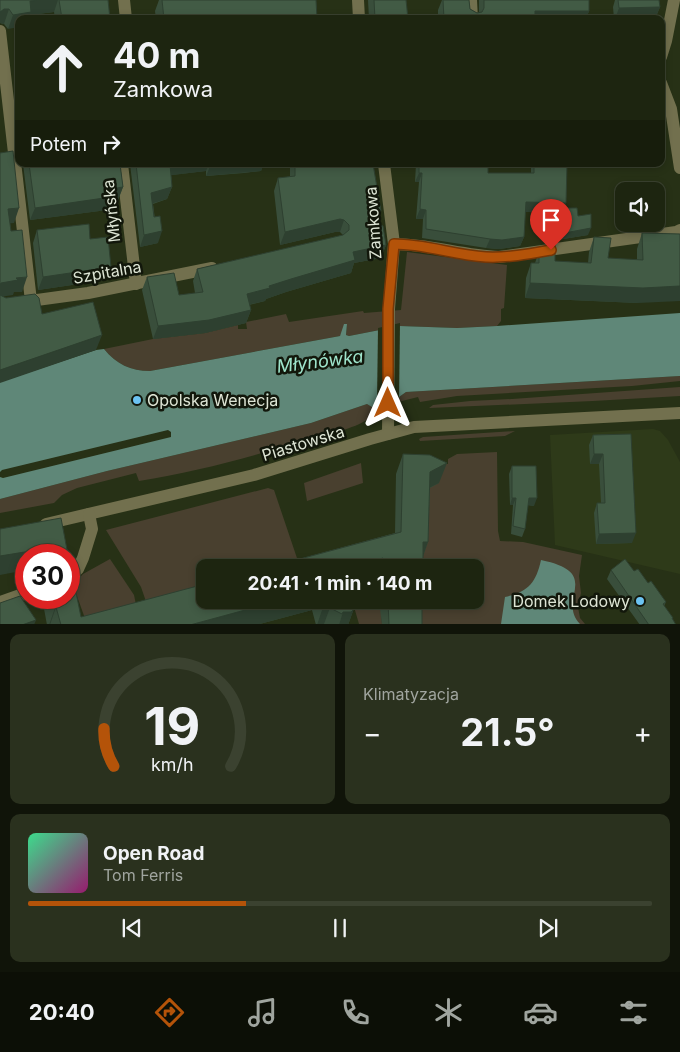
<!DOCTYPE html>
<html lang="pl">
<head>
<meta charset="utf-8">
<style>
	:root { --surface:#1d2510; --page:#2a311e; --text:#f1f3f6; --muted:#a0a59f; --line:#3b4230; --accent:#b45309 }
	body { margin:0; font-family:Inter,sans-serif; background:var(--page); color:var(--text); height:100vh; display:flex; flex-direction:column; font-size:19px; white-space:nowrap }
	* { box-sizing:border-box; margin:0 }
	p { font-size:16px; color:var(--muted) }
	.icon { flex:none; width:28px; height:28px; fill:none; stroke:currentColor; stroke-width:2; stroke-linecap:round; stroke-linejoin:round }
	.map { position:relative; height:624px; overflow:hidden }
	.side { display:flex; flex-direction:column; gap:10px; padding:10px; background:#101409; flex:1 }
	.side>* { flex:none }
	.top-card { position:absolute; left:15px; top:15px; width:650px; height:152px; border-radius:10px; box-shadow:0 2px 8px #0003,0 0 0 1px var(--line); background:#1d2510; color:var(--text); overflow:hidden }
	.tools { position:absolute; left:615px; top:182px; display:grid; gap:10px }
	.tools a { display:grid; place-items:center; width:50px; height:50px; border-radius:10px; background:var(--surface); box-shadow:0 2px 8px #0003,0 0 0 1px var(--line); font-size:25px }
	.speed { position:absolute; left:15px; top:544px; display:flex; gap:10px; font-size:25px; font-weight:700; text-align:center }
	.speed>* { display:grid; place-content:center; width:65px; height:65px; border-radius:50%; background:var(--surface); box-shadow:0 2px 8px #0003,0 0 0 1px var(--line); line-height:1 }
	.speed .limit { border:8px solid #d22; background:#fff; color:#111 }
	.pin { position:absolute; display:grid; place-items:center; width:42px; height:42px; color:#fff; margin:-51px -21px; border-radius:50% 50% 50% 0; rotate:-45deg; box-shadow:0 0 5px #0007 }
	.pin .icon { rotate:45deg }
	.me { position:absolute; width:55px; margin:-28px; rotate:0deg; stroke-linejoin:round; filter:drop-shadow(0 0 4px #0008) }
	.turn { display:flex; align-items:center; gap:18px; height:105px; padding:0 15px; font-size:22px }
	.turn .icon { width:65px; height:65px; stroke-width:2.5 }
	.turn b { display:block; font-size:35px; line-height:42px }
	.then { display:flex; align-items:center; height:48px; padding:0 15px; background:#0003; gap:10px; font-size:19px }
	.big { font-size:38px; font-weight:700; line-height:1.1 }
	.side .card { flex:1; display:flex; flex-direction:column; justify-content:center; gap:8px; min-width:0; padding:0 18px; border-radius:10px; background:var(--page) }
	.side .dial { align-items:center; gap:0 }
	.dial svg { height:130px; overflow:visible; fill:none; stroke:var(--line); stroke-width:7; stroke-linecap:round; text-anchor:middle }
	.dial text { fill:var(--text); stroke:none }
	.song { display:flex; align-items:center; gap:15px }
	.cover { width:60px; height:60px; border-radius:8px; background:linear-gradient(135deg,hsl(150 70% 55%),hsl(320 70% 35%)) }
	.played { height:5px; border-radius:2px; background:linear-gradient(90deg,var(--accent) 35%,var(--line) 35%) }
	.keys { display:flex; justify-content:space-around; direction:ltr }
	.heat { display:flex; justify-content:space-between; align-items:center; font-size:28px; direction:ltr }
	.side .tiles { flex:1; display:grid; gap:10px; grid-template-columns:1fr 1fr }
	.card:last-child { grid-column:span 2 }
	.trip { position:absolute; left:196px; top:559px; width:288px; height:50px; border-radius:10px; background:var(--surface); box-shadow:0 2px 8px #0003,0 0 0 1px var(--line); font-weight:700; line-height:50px; text-align:center }
	.menu { display:flex; height:80px; justify-content:space-around; align-items:center; background:#0c0f06; color:var(--muted) }
	.menu .icon { width:35px; height:35px }
	.menu .selected { color:var(--accent) }
	.menu b { font-size:22px; color:var(--text) }
	.map>svg:first-child { display:block }
</style>
</head>
<body>
<div class="map">
<svg width="680" height="625" viewBox="0 0 680 625">
	<rect width="100%" height="100%" fill="#273116"/>
	<polygon fill="#2e3a19" points="653,429 660,431 668,440 680,462 680,574 555,545 550,435"/>
	<g fill="#49402f">
		<path d="M407,252L507,265L504,308L501,309V321L497,326L457,328L400,326L349,336L346,335L347,324L340,336L150,371C131,371 116,364 104,349L153,339L205,333L238,325V329H247L246,322L286,314L289,322L363,311L364,313L401,310Z"/>
		<path d="M680,376V381L632,386L457,396L420,402L418,397L402,401L377,402C375,408 373,415 368,419C354,429 327,434 310,439C254,456 197,472 139,481L136,473L77,488L62,495L54,503L0,513V499L107,471L311,423L367,404L374,406L376,400H395L406,392Z"/>
		<polygon points="680,387 680,396 593,401 429,408 433,405 470,401 512,399"/>
		<polygon points="515,431 505,436 420,441 419,439 423,437"/>
		<polygon points="497,452 498,531 500,541 523,542 582,555 579,576 581,593 578,607 580,618 585,624 416,625 416,600 475,600 475,568 416,567 423,487 435,462 448,464 448,459 457,454"/>
		<polygon points="361,463 363,483 307,501 304,483"/>
		<polygon points="268,488 274,490 300,567 205,568 205,600 151,616 141,587 106,530"/>
		<polygon points="110,559 134,595 139,619 87,624 73,585 83,574"/>
		<polygon points="352,600 380,600 382,624 359,624"/>
	</g>
	<g fill="#5f8778">
		<path d="M680,313V376L406,392L395,400H377L374,406L372,407L367,404L311,423L107,471L0,499V477L3,478L171,437V432L168,430L2,470L0,472V382L96,350L104,349C116,364 131,371 150,371L340,336L344,324H347L346,335L349,336L400,326L457,328L497,326Z"/>
		<path d="M541,560C604,573 556,599 580,624H501L505,597C528,592 536,583 541,560Z"/>
	</g>
	<polygon fill="#273116" points="400,323 399,401 396,403 377,403 378,328"/>
	<g fill="none" stroke-linecap="round" stroke-linejoin="round">
		<g stroke="#72704e" stroke-width="12">
			<polyline points="124,0 126,19"/>
			<polyline points="358,0 359,19"/>
			<polyline points="471,0 472,19"/>
			<polyline points="0,31 31,301"/>
			<polyline points="661,57 666,41 674,0"/>
			<polyline points="661,83 671,109 680,168"/>
			<polyline points="122,164 136,284"/>
			<polyline points="384,164 394,244 389,309 388,434"/>
			<path d="M394,244C430,244 463,256 499,257L676,232L680,230"/>
			<polyline points="0,305 88,293 212,268"/>
			<polyline points="46,524 254,475 370,439 414,427 680,413"/>
			<polyline points="69,578 78,569 83,558 92,529 89,514"/>
			<polyline points="0,602 26,593"/>
		</g>
	</g>
	<g fill="#394e3b">
		<polygon points="0,0 108,0 110,19 55,19 54,12 30,15 29,19 19,19 8,29 4,24 0,23"/>
		<polygon points="159,0 316,0 317,19 156,19 155,11"/>
		<polygon points="368,0 406,0 408,19 369,19"/>
		<polygon points="442,0 469,0 470,9 477,13 479,12 479,0 589,0 589,11 586,19 438,19 438,10"/>
		<polygon points="615,0 659,0 660,7 655,19 614,19 613,7"/>
		<polygon points="19,93 19,123 16,100"/>
		<polygon points="23,164 120,164 123,187 118,200 110,201 107,210 30,220"/>
		<polygon points="130,164 281,164 263,166 261,171 244,173 206,176 206,171 171,175 172,187 167,199 153,204 158,243 140,247"/>
		<polygon points="290,164 373,164 381,211 377,222 386,245 381,258 354,263 351,273 286,292 266,299 265,301 249,305 251,310 246,323 205,333 153,339 142,290 147,277 179,295 195,293 193,281 197,269 343,235 340,232 335,232 280,245 274,191 278,178 290,177"/>
		<polygon points="416,164 488,164 488,173 531,173 531,164 567,164 564,208 578,216 588,235 551,241 552,215 553,212 525,212 524,237 520,246 499,249 486,248 422,238 423,219 416,219 419,182 415,182"/>
		<polygon points="37,230 90,239 111,267 106,280 38,290 33,243"/>
		<polygon points="642,233 680,234 638,303 525,298 526,278 531,263 535,263 539,251 555,261 588,263 589,252 594,237 608,258 637,260 637,249"/>
		<polygon points="631,434 632,543 596,544 594,513 597,503 601,503 599,464 590,464 589,445 593,435"/>
		<polygon points="403,454 439,483 430,488 428,542 423,556 423,568 266,568 395,533 396,474"/>
		<polygon points="512,466 534,506 528,505 525,529 522,537 511,534 513,505 510,505 509,474"/>
		<polygon points="611,570 634,571 648,583 666,602 664,606 673,618 672,619 676,625 640,625 607,579"/>
		<polygon points="42,598 69,598 81,617 205,600 357,600 348,625 316,625 312,610 256,625 47,625"/>
		<polygon points="379,600 422,600 422,625 382,625"/>
	</g>
	<g fill="#2e4030">
		<polygon points="41,0 58,0 54,12 30,15 29,19 19,19 19,27 8,29 13,15 30,1"/>
		<polygon points="660,7 655,19 615,19 619,8"/>
		<polygon points="4,9 9,9 4,24 0,23 0,12"/>
		<polygon points="535,11 589,11 586,19 532,19"/>
		<polygon points="169,164 209,164 206,171 165,176"/>
		<polygon points="211,164 281,164 263,166 261,171 206,176"/>
		<polygon points="419,173 422,173 419,182 415,182"/>
		<polygon points="123,187 118,200 110,201 107,210 30,220 35,208 110,189"/>
		<polygon points="172,187 167,199 147,205 151,193"/>
		<polygon points="526,202 566,203 563,212 554,208 553,212 523,212"/>
		<polygon points="19,208 14,223 2,224 8,209"/>
		<polygon points="420,209 426,210 423,219 416,219"/>
		<polygon points="381,211 376,224 372,227 377,214"/>
		<polygon points="340,219 344,220 340,232 335,232 280,245 285,232"/>
		<polygon points="591,228 588,235 551,241 554,235"/>
		<polygon points="162,231 158,243 140,247 144,235"/>
		<polygon points="524,237 520,246 499,249 486,248 490,239"/>
		<polygon points="386,245 381,258 354,263 351,273 286,292 266,299 265,301 242,306 247,294 269,286 353,252"/>
		<polygon points="111,267 106,280 38,290 43,277"/>
		<polygon points="27,277 22,292 14,292 13,295 0,297 0,285 1,283 16,278"/>
		<polygon points="530,283 680,286 680,301 638,303 525,298"/>
		<polygon points="251,310 246,323 205,333 153,339 158,326"/>
		<polygon points="102,335 96,350 0,383 0,370"/>
		<polygon points="594,454 603,454 599,464 590,464"/>
		<polygon points="447,463 439,483 423,491 430,472"/>
		<polygon points="512,498 516,498 513,505 510,505"/>
		<polygon points="529,498 537,498 534,506 526,505"/>
		<polygon points="636,533 632,543 596,544 599,534"/>
		<polygon points="423,542 428,542 421,562"/>
		<polygon points="43,549 41,555 26,555 26,570 0,575 0,556"/>
		<polygon points="383,558 380,568 349,568"/>
		<polygon points="282,600 316,600 312,610 256,625 190,625"/>
		<polygon points="357,600 348,625 339,625 343,612"/>
		<polygon points="331,605 324,624 317,625 323,607"/>
		<polygon points="56,607 50,625 49,625 55,608"/>
		<polygon points="36,620 34,625 22,625"/>
	</g>
	<g fill="#425b45" stroke="#2e4030">
		<polygon points="0,0 41,0 30,1 31,12 13,15 9,9 4,9 0,12"/>
		<polygon points="59,0 108,0 110,19 62,19"/>
		<polygon points="162,0 316,0 317,19 164,19"/>
		<polygon points="374,0 406,0 408,19 375,19"/>
		<polygon points="443,0 469,0 470,9 477,13 482,12 484,8 484,0 589,0 589,11 535,11 535,19 444,19"/>
		<polygon points="618,0 659,0 660,7 619,8"/>
		<polygon points="13,151 19,208 8,209 11,231 22,230 27,277 16,278 18,280 1,283 0,285 0,153"/>
		<polygon points="29,164 120,164 123,187 110,189 111,197 35,208"/>
		<polygon points="136,164 170,164 172,187 151,193 154,217 160,216 162,231 144,235"/>
		<polygon points="295,164 373,164 381,211 377,214 376,219 377,223 383,226 386,245 353,252 355,260 291,279 269,286 270,288 247,294 251,310 209,320 158,326 147,277 174,273 179,295 203,292 197,269 343,235 349,230 349,225 344,220 340,219 285,232 278,178 295,176"/>
		<polygon points="419,164 488,164 488,173 534,173 534,164 567,164 566,203 526,202 524,237 502,240 490,239 426,229 426,210 420,209 422,173 419,173"/>
		<polygon points="554,208 577,208 578,216 591,214 591,228 554,235"/>
		<polygon points="89,224 90,239 108,237 111,267 43,277 37,230"/>
		<polygon points="642,233 680,234 680,286 643,288 530,283 531,263 539,263 539,251 544,251 555,243 555,261 591,263 594,237 611,238 608,258 643,260"/>
		<polygon points="35,294 39,298 42,314 93,302 102,335 0,370 0,295 6,298"/>
		<polygon points="631,434 636,533 599,534 597,503 605,503 603,454 594,454 593,435"/>
		<polygon points="403,454 430,455 447,463 430,472 428,542 423,542 423,568 384,568 383,558 349,568 266,568 401,532"/>
		<polygon points="512,466 536,466 537,498 529,498 525,529 513,526 516,498 512,498"/>
		<polygon points="61,518 68,555 44,555 43,549 0,556 0,529"/>
		<polygon points="69,558 81,617 205,584 205,600 282,600 190,625 61,625 56,607 55,608 53,598 69,598"/>
		<polygon points="625,559 634,571 638,569 648,583 651,581 666,602 663,604 673,618 672,618 676,625 649,625 611,570"/>
		<polygon points="20,596 36,620 22,625 0,625 0,603"/>
		<polygon points="322,600 357,600 353,610 351,612 343,612 342,614 332,609 331,605 323,607"/>
		<polygon points="388,600 422,600 422,625 389,625"/>
	</g>
	<g fill="none" stroke-linecap="round" stroke-linejoin="round">
		<g stroke="#753606" stroke-width="12">
			<path id="route" d="M388,403V309L394,244C426,244 454,255 486,257C508,258 529,254 551,250"/>
		</g>
		<use href="#route" stroke="#b45309" stroke-width="9"/>
	</g>
	<g fill="#6cc3f2" stroke="#12170b" stroke-width="2">
		<circle cx="137" cy="400" r="5"/>
		<circle cx="640" cy="601" r="5"/>
	</g>
	<g text-anchor="middle" dominant-baseline="central" stroke-width="5" stroke-linejoin="round" paint-order="stroke">
		<g font-size="16" fill="#dee5d5" stroke="#12170b">
			<text transform="translate(111 211) rotate(-96)">Młyńska</text>
			<text transform="translate(373 223) rotate(-94)">Zamkowa</text>
			<text transform="translate(107 272) rotate(-10)">Szpitalna</text>
			<text transform="translate(303 443) rotate(-17)">Piastowska</text>
		</g>
		<g font-size="16" fill="#dee5d5" stroke="#12170b" text-anchor="start">
			<text x="147" y="400">Opolska Wenecja</text>
			<text x="630" y="601" text-anchor="end">Domek Lodowy</text>
		</g>
		<g font-size="18" font-style="italic" fill="#9fe5cc" stroke="#12170b">
			<text transform="translate(320 361) rotate(-7)">Młynówka</text>
		</g>
	</g>
</svg>
<div class="tools">
<a><svg class="icon" aria-label="sound" viewBox="0 0 24 24"><path d="M4 9h4l5-4v14l-5-4H4zM17 9q2 3 0 6"/></svg></a>
</div>
<div class="speed"><div class="limit">30</div></div>
<div class="pin" style="left:551px;top:250px;background:#d93025"><svg class="icon" aria-label="arrive" viewBox="0 0 24 24"><path d="M6 21V4h12l-3 4 3 4H6"/></svg></div>
<svg class="me" style="left:388px;top:403px" viewBox="-20 -20 40 40"><path d="M0-17L14 15 0 8-14 15z" fill="#b45309" stroke="#fff" stroke-width="4"/></svg>
<div class="trip">20:41 · 1 min · 140 m</div>
<div class="top-card">
<div class="turn"><svg class="icon" aria-label="ahead" viewBox="0 0 24 24"><path d="M12 20V5M6 11l6-6 6 6"/></svg><div><b>40 m</b>Zamkowa</div></div>
<div class="then">Potem<svg class="icon" aria-label="right" viewBox="0 0 24 24"><path d="M7 20v-9h11M14 6l5 5-5 5"/></svg></div>
</div>
</div>
<section class="side">
<div class="tiles">
<div class="card dial"><svg viewBox="0 0 100 80">
<path d="M14 69A42 42 0 1 1 86 69"/>
<path d="M14 69A42 42 0 0 1 8 46" stroke="#b45309"/>
<text x="50" y="56" font-size="32" font-weight="700">19</text>
<text x="50" y="72" font-size="11">km/h</text>
</svg></div>
<div class="card"><p>Klimatyzacja</p>
<div class="heat"><a>−</a><b class="big">21.5°</b><a>+</a></div>
</div>
<div class="card">
<div class="song"><i class="cover"></i><div><b>Open Road</b><p>Tom Ferris</p></div></div>
<div class="played"></div>
<div class="keys"><svg class="icon" aria-label="previous" viewBox="0 0 24 24"><path d="M18 5L8 12l10 7zM5 5v14"/></svg><svg class="icon" aria-label="pause" viewBox="0 0 24 24"><path d="M8 5v14M16 5v14"/></svg><svg class="icon" aria-label="next" viewBox="0 0 24 24"><path d="M6 5l10 7-10 7zM19 5v14"/></svg></div>
</div>
</div>
</section>
<nav class="menu">
<b>20:40</b>
<svg class="icon selected" aria-label="directions" viewBox="0 0 24 24"><path d="M12 3l9 9-9 9-9-9zM9 14v-3h6M13 9l2 2-2 2"/></svg>
<svg class="icon" aria-label="music" viewBox="0 0 24 24"><path d="M9 18V5l10-2v13"/><circle cx="6" cy="18" r="3"/><circle cx="16" cy="16" r="3"/></svg>
<svg class="icon" aria-label="phone" viewBox="0 0 24 24"><path d="M5 4h4l2 5-3 2q2 4 5 5l2-3 5 2v4C11 20 4 13 5 4z"/></svg>
<svg class="icon" aria-label="climate" viewBox="0 0 24 24"><path d="M12 3v18M4 7l16 10M4 17L20 7"/></svg>
<svg class="icon" aria-label="car" viewBox="0 0 24 24"><path d="M5 17H2v-5l4-1 3-4h7l3 4 3 1v5h-3M9 17h6M6 11h13"/><circle cx="7" cy="17" r="2"/><circle cx="17" cy="17" r="2"/></svg>
<svg class="icon" aria-label="filters" viewBox="0 0 24 24"><path d="M4 7h16M4 17h16"/><circle cx="9" cy="7" r="2"/><circle cx="15" cy="17" r="2"/></svg>
</nav>
</body>
</html>
